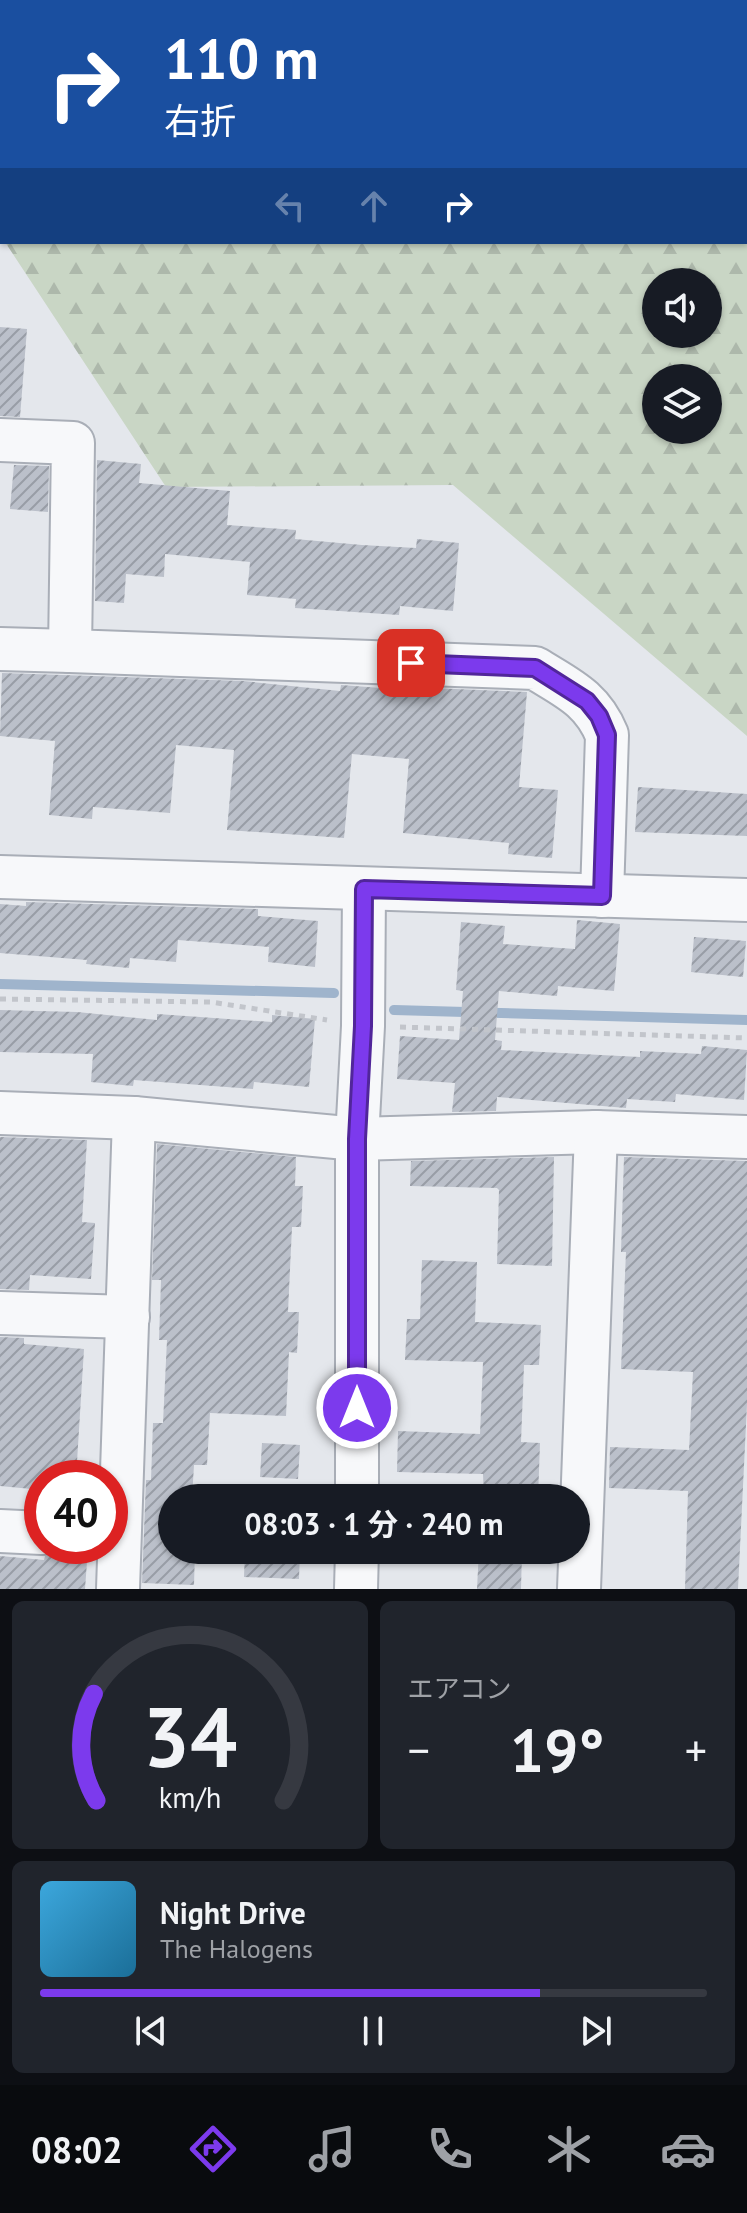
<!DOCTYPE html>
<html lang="ja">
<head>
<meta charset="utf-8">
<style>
	:root { --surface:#171b24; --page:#20242c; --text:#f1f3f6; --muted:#9ea1a6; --line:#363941; --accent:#7c3aed }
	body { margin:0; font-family:"PT Sans","Noto Sans JP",sans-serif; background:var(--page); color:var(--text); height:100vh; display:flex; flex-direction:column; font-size:30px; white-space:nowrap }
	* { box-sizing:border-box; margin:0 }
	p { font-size:26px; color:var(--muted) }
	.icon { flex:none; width:44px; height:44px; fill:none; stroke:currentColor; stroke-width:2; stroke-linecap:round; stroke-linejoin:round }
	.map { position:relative; height:1589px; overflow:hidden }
	.drawer { display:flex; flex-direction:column; gap:12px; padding:12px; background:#0d0f14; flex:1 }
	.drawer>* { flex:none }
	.hud { position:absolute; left:0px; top:0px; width:748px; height:244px; box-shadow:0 2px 6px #0004; background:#1a4fa0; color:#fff; overflow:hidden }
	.controls { position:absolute; left:642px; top:268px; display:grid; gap:16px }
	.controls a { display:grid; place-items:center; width:80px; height:80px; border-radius:50%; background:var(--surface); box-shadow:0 2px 6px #0004; font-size:40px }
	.speed { position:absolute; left:24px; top:1460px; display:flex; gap:16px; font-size:40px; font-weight:700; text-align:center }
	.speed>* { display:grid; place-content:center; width:104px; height:104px; border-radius:50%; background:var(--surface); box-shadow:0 2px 6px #0004; line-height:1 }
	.speed .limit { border:12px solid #d22; background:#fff; color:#111 }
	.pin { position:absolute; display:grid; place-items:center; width:68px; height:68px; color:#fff; margin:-34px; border-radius:16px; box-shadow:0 4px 12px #0006 }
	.me { position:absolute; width:88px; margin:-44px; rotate:0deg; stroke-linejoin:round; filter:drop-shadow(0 0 6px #0008) }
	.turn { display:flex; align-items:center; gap:28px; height:168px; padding:0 32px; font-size:36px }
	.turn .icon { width:104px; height:104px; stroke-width:2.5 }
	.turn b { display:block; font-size:56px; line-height:68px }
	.lanes { display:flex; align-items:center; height:76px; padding:0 32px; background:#0003; justify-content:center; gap:40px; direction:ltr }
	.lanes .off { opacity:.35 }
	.big { font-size:60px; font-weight:700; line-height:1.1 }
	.drawer .card { flex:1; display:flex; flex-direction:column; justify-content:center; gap:12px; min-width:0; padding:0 28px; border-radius:12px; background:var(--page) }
	.drawer .dial { align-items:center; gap:0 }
	.dial svg { height:208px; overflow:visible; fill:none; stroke:var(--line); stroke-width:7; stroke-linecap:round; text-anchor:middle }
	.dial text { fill:var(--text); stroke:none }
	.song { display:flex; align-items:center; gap:24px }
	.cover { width:96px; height:96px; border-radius:12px; background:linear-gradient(135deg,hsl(200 70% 55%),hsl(200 70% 35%)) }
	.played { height:8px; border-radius:4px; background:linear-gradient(90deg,var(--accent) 75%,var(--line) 75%) }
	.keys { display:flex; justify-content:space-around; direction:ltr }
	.heat { display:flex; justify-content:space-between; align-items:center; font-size:44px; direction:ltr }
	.drawer .tiles { flex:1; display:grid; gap:12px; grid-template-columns:1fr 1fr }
	.card:last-child { grid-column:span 2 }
	.trip { position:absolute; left:158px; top:1484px; width:432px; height:80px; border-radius:40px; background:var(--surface); box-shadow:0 2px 6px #0004; font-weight:700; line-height:80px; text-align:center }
	.dock { display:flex; height:128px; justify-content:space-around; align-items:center; background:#090b0e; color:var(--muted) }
	.dock .icon { width:56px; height:56px }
	.dock .current { color:var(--accent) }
	.dock b { font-size:36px; color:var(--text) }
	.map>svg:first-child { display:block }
</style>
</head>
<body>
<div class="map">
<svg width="747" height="1589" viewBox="0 0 747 1589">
	<defs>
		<pattern id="forest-firs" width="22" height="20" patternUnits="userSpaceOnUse" patternTransform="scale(2)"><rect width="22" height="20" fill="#c9d6c5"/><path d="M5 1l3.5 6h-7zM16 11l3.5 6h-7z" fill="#adb8ab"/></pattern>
		<pattern id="building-hatch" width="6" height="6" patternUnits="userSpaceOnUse" patternTransform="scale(2)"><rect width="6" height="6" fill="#bbc0ca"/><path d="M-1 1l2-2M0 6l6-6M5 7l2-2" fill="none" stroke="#989da6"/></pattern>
	</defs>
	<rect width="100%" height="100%" fill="#e4e7ec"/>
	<path fill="url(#forest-firs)" fill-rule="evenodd" d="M0,0H747V736L453,485L166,487L5,242H746V2H2V237ZM656,282H708V334H656ZM656,378H708V430H656Z"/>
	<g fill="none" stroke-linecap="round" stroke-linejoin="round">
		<g stroke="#9fb4cc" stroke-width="10">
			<polyline points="0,984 334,993"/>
			<polyline points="394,1010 747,1020"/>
		</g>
	</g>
	<g fill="url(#building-hatch)">
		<polygon points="0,327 27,329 20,417 0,416"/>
		<polygon points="97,460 141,464 139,483 230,491 227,525 296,530 295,539 362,545 416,548 417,539 459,543 453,611 400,606 399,615 295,608 296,599 247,595 250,562 165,554 164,577 126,574 124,603 95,601"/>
		<polygon points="14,465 49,466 48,512 10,509"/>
		<polygon points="2,673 243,681 340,691 341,685 407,690 407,687 527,692 519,787 558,790 552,858 508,854 509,843 403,833 409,759 352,754 344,838 227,830 234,750 176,745 170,813 93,807 92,819 49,815 55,741 0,736"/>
		<polygon points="638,787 747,794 747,836 635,832"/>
		<polygon points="26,902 258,909 258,916 318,921 315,967 268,962 269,947 178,940 176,962 130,958 129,968 86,964 87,960 0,953 0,904 26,906"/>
		<polygon points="577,920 620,924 614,991 558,986 557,996 499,991 495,1040 502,1041 501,1050 640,1057 640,1051 701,1054 702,1046 747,1050 744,1100 676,1094 675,1102 627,1099 626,1108 497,1097 496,1111 452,1112 455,1083 397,1079 400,1036 459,1040 463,991 456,990 461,922 505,926 503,944 575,949"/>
		<polygon points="694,937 746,941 743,977 691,972"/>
		<polygon points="0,1010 77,1012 157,1020 157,1014 272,1022 272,1015 315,1019 309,1087 254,1082 253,1089 134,1080 133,1086 91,1082 93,1054 0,1052"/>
		<polygon points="0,1137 87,1140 82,1222 95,1223 91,1279 30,1275 29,1290 0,1289"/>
		<polygon points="157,1144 296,1157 295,1186 303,1186 301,1227 292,1227 288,1312 299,1312 297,1353 289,1352 286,1416 210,1413 207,1465 194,1465 192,1498 172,1498 172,1550 195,1550 194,1585 142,1583 146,1480 151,1480 153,1423 163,1423 167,1340 159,1340 161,1280 152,1280"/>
		<polygon points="554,1157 552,1266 497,1264 499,1190 497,1188 410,1186 411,1161"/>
		<polygon points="624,1157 747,1161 747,1404 738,1589 685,1589 688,1491 609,1488 610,1447 689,1450 693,1372 621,1369 626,1252 621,1252"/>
		<polygon points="422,1260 477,1262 475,1322 541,1325 539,1365 524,1365 521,1442 540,1443 538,1498 484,1498 483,1474 397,1472 398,1431 480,1434 483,1362 405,1360 407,1319 420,1319"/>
		<polygon points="0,1337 24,1338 24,1344 84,1349 76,1478 42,1478 42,1490 0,1486"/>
		<polygon points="262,1443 300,1445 298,1479 260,1477"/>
		<polygon points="62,1546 88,1548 85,1589 0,1589 0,1556 44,1560 45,1556 54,1554"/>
		<polygon points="245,1550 300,1550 299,1579 244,1577"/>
		<polygon points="479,1550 522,1552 521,1589 477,1589"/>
	</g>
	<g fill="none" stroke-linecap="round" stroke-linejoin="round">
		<g stroke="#a9aeb7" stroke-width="46">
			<g id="minor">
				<path d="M0,440L73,443L70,651L535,668C567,688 592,698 607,735L602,896"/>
				<polyline points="0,649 70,651"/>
				<polyline points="0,877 747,900"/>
				<polyline points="0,1113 134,1118 357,1139 596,1132 747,1137"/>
				<polyline points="0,1313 128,1317"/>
				<polyline points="357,1498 357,1139 363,1026 364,889"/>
				<polyline points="0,1531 42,1533"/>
				<polyline points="118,1589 134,1118"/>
				<polyline points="356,1589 357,1550"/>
				<polyline points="579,1589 596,1132"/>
			</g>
		</g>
		<g stroke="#c2c5cb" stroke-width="5" stroke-dasharray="6 6" stroke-linecap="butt">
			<polyline points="0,999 211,1002 327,1020"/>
			<polyline points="400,1027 747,1038"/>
		</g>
		<use href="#minor" stroke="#f7f8fa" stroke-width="42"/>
	</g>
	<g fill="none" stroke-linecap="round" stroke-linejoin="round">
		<g stroke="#51269a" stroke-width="20">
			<polyline id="route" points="357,1408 357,1139 363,1026 364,889 602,896 607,735 599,716 587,701 535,668 411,663"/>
		</g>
		<use href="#route" stroke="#7c3aed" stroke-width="14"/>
	</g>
</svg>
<div class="controls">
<a><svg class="icon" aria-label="sound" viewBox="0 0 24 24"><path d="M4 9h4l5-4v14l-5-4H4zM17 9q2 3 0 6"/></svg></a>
<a><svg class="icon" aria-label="layers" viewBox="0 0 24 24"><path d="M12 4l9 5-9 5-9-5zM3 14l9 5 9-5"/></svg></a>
</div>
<div class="speed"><div class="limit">40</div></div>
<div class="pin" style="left:411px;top:663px;background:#d93025"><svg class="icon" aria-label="arrive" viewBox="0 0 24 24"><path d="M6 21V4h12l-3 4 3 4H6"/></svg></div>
<svg class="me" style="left:357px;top:1408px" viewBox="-20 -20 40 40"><circle r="17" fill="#7c3aed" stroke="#fff" stroke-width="3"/><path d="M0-11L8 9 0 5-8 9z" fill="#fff"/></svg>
<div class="trip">08:03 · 1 分 · 240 m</div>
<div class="hud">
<div class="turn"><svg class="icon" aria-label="right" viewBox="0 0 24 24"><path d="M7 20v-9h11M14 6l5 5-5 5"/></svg><div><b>110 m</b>右折</div></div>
<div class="lanes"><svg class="icon off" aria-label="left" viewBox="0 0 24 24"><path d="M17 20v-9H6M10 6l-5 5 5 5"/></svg><svg class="icon off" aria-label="ahead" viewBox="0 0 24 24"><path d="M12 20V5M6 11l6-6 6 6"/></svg><svg class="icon" aria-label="right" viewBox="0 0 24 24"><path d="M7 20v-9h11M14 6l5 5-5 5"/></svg></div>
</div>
</div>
<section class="drawer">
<div class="tiles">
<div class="card dial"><svg viewBox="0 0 100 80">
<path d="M14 69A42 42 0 1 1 86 69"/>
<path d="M14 69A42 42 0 0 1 13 28" stroke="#7c3aed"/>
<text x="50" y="56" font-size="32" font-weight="700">34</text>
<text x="50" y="72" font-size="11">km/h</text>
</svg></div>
<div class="card"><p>エアコン</p>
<div class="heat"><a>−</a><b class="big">19°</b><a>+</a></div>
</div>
<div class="card">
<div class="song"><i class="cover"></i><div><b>Night Drive</b><p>The Halogens</p></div></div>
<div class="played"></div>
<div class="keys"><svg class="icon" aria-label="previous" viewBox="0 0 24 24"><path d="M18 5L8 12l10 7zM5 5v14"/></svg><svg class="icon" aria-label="pause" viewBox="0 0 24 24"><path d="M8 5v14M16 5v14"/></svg><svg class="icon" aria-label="next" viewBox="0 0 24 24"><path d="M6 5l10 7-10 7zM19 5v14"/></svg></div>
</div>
</div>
</section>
<nav class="dock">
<b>08:02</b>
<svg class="icon current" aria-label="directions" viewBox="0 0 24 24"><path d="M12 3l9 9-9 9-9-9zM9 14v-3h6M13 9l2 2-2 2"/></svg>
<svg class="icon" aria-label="music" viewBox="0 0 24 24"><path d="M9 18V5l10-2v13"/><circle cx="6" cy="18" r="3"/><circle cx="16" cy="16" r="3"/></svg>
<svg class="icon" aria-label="phone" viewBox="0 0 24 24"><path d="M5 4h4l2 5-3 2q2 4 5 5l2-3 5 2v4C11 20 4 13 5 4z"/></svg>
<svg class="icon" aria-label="climate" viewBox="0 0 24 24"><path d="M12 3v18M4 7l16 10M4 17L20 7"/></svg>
<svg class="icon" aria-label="car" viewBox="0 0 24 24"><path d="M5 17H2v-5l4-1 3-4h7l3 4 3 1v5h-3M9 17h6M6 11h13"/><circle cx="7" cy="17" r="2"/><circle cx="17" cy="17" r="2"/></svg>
</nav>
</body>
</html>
